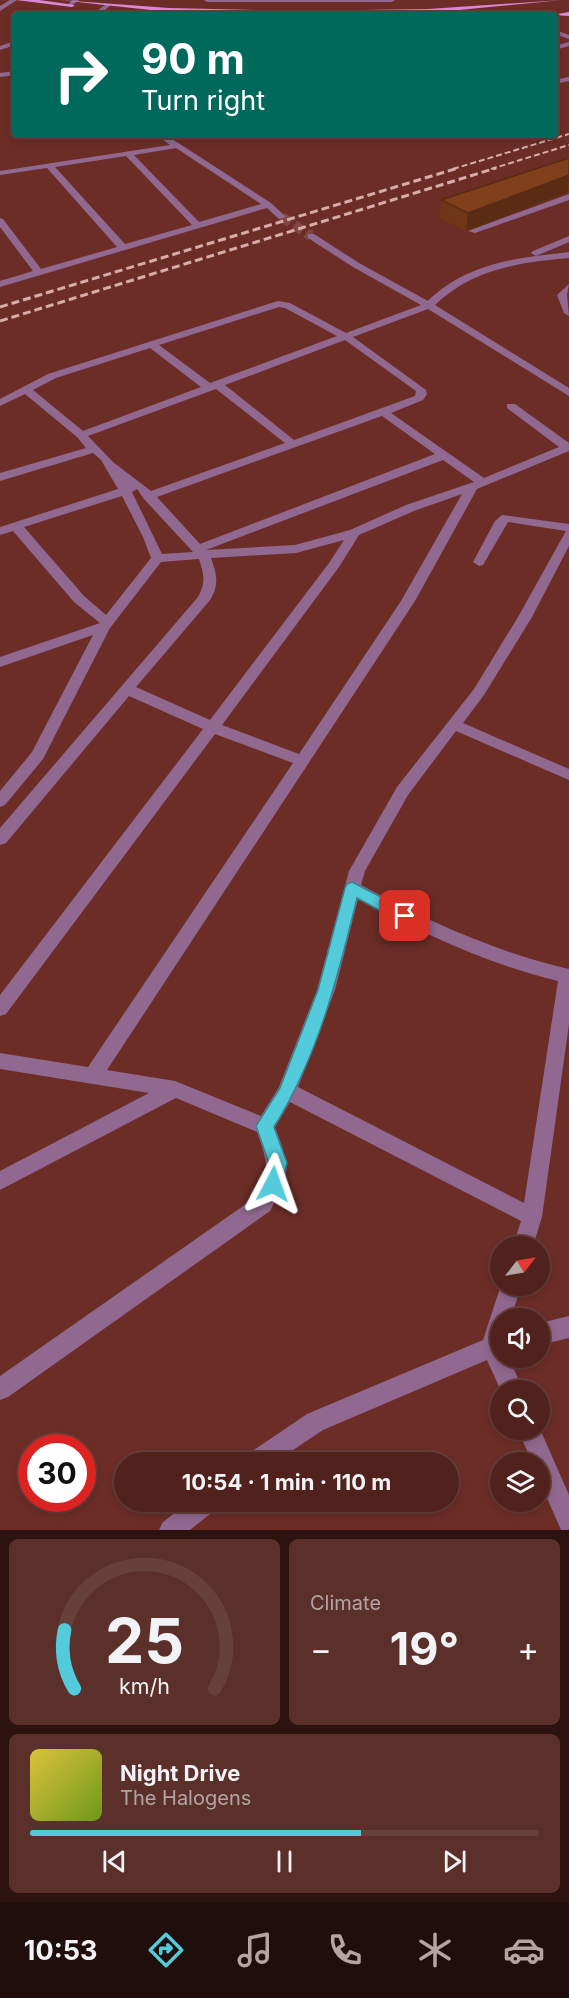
<!DOCTYPE html>
<html lang="en">
<head>
<meta charset="utf-8">
<style>
	:root { --surface:#51221d; --page:#5b2f2a; --text:#f1f3f6; --muted:#b4a4a4; --line:#673f3b; --accent:#53cbdb }
	body { margin:0; font-family:Inter,sans-serif; background:var(--page); color:var(--text); height:100vh; display:flex; flex-direction:column; font-size:22px; white-space:nowrap }
	* { box-sizing:border-box; margin:0 }
	p { font-size:20px; color:var(--muted) }
	.icon { flex:none; width:33px; height:33px; fill:none; stroke:currentColor; stroke-width:2; stroke-linecap:round; stroke-linejoin:round }
	.map { position:relative; height:1530px; overflow:hidden }
	.details { display:flex; flex-direction:column; gap:9px; padding:9px; background:#2d1310; flex:1 }
	.details>* { flex:none }
	.guide { position:absolute; left:12px; top:12px; width:546px; height:126px; border-radius:6px; box-shadow:0 3px 9px #0003,0 0 0 2px var(--line); background:#00695c; color:#fff; overflow:hidden }
	.needle { width:39px; rotate:59deg }
	.controls { position:absolute; left:490px; top:1236px; display:grid; gap:12px }
	.controls a { display:grid; place-items:center; width:60px; height:60px; border-radius:50%; background:var(--surface); box-shadow:0 3px 9px #0003,0 0 0 2px var(--line); font-size:30px }
	.speed { position:absolute; left:18px; top:1434px; display:flex; gap:12px; font-size:30px; font-weight:700; text-align:center }
	.speed>* { display:grid; place-content:center; width:78px; height:78px; border-radius:50%; background:var(--surface); box-shadow:0 3px 9px #0003,0 0 0 2px var(--line); line-height:1 }
	.speed .limit { border:9px solid #d22; background:#fff; color:#111 }
	.pin { position:absolute; display:grid; place-items:center; width:51px; height:51px; color:#fff; margin:-26px; border-radius:12px; box-shadow:0 3px 9px #0006 }
	.me { position:absolute; width:66px; margin:-33px; rotate:4deg; stroke-linejoin:round; filter:drop-shadow(0 0 4px #0008) }
	.turn { display:flex; align-items:center; gap:21px; height:126px; padding:0 30px; font-size:27px }
	.turn .icon { width:78px; height:78px; stroke-width:2.5 }
	.turn b { display:block; font-size:42px; line-height:51px }
	.big { font-size:45px; font-weight:700; line-height:1.1 }
	.details .card { flex:1; display:flex; flex-direction:column; justify-content:center; gap:9px; min-width:0; padding:0 21px; border-radius:9px; background:var(--page) }
	.details .dial { align-items:center; gap:0 }
	.dial svg { height:156px; overflow:visible; fill:none; stroke:var(--line); stroke-width:7; stroke-linecap:round; text-anchor:middle }
	.dial text { fill:var(--text); stroke:none }
	.song { display:flex; align-items:center; gap:18px }
	.cover { width:72px; height:72px; border-radius:9px; background:linear-gradient(135deg,hsl(50 70% 55%),hsl(80 70% 35%)) }
	.played { height:6px; border-radius:3px; background:linear-gradient(90deg,var(--accent) 65%,var(--line) 65%) }
	.keys { display:flex; justify-content:space-around; direction:ltr }
	.heat { display:flex; justify-content:space-between; align-items:center; font-size:33px; direction:ltr }
	.details .tiles { flex:1; display:grid; gap:9px; grid-template-columns:1fr 1fr }
	.card:last-child { grid-column:span 2 }
	.trip { position:absolute; left:114px; top:1452px; width:345px; height:60px; border-radius:30px; background:var(--surface); box-shadow:0 3px 9px #0003,0 0 0 2px var(--line); font-weight:700; line-height:60px; text-align:center }
	.dock { display:flex; height:96px; justify-content:space-around; align-items:center; background:#200e0c; color:var(--muted) }
	.dock .icon { width:42px; height:42px }
	.dock .on { color:var(--accent) }
	.dock b { font-size:27px; color:var(--text) }
	.map>svg:first-child { display:block }
</style>
</head>
<body>
<div class="map">
<svg width="569" height="1530" viewBox="0 0 569 1530">
	<rect width="100%" height="100%" fill="#6c2d27"/>
	<g fill="none" stroke-linecap="round" stroke-linejoin="round">
		<polyline stroke="#824741" stroke-width="10" stroke-dasharray="10 4.5" stroke-linecap="butt" points="282,217 311,236"/>
		<g fill="#91688f" fill-rule="evenodd">
			<polygon points="10,0 17,0 0,11 0,6"/>
			<polygon points="72,0 79,0 71,6 67,6"/>
			<polygon points="204,0 395,0 392,2 207,2"/>
			<polygon points="106,4 111,5 99,15 92,15"/>
			<polygon points="555,30 569,35 569,39 555,34"/>
			<polygon points="15,41 15,45 0,50 0,46"/>
			<polygon points="569,42 569,46 555,50 555,46"/>
			<polygon points="15,71 15,75 0,77 0,73"/>
			<polygon points="569,77 569,81 555,84 555,80"/>
			<path d="M157,135H166L271,203L286,217L279,219L267,208L0,287V281L33,271L0,227V218L3,219L41,269L117,247L47,168L0,175V171L170,145ZM176,148L261,204L199,222L134,155ZM126,156L192,225L125,244L55,167Z"/>
			<polygon points="569,194 569,200 475,233 468,231"/>
			<path d="M308,234H314L359,263L428,301C457,272 496,261 536,256L531,253L533,251L569,236V242L536,256L569,252V258C520,262 472,269 435,305L569,388V396L428,309L353,337L426,390L427,394L423,400L391,413L484,478L559,447L507,408V404H515L569,443V451L477,489L415,601L107,1070L175,1081L261,1116L279,1087L317,990L349,871L397,787L474,689L518,617L566,531L508,522L483,565L479,566L473,562L495,521L502,515L569,524V546L532,617L484,695L463,723L569,769V780L456,731L408,795L365,871L361,885C428,921 495,952 569,969V1024L542,1217L533,1246H513L521,1221L290,1102L275,1127C290,1168 292,1171 270,1211L8,1397L0,1400V1376L256,1197C271,1170 267,1160 257,1132L176,1098L0,1190V1171L149,1093L0,1069V1053L88,1067L293,763L215,734L6,1014L0,1016V995L203,729L129,696L6,843L0,845V828L198,597C206,583 204,574 199,559L161,562L110,628L43,759L5,805L0,807V791L32,752L93,635L0,667V657L100,623L74,602L13,531L0,535V527L118,489L101,460L93,453L0,481V473L86,448L77,437L25,394L0,406V399L48,374L278,301L290,303L346,333L421,305L353,267L308,238ZM279,307L285,308L337,336L210,383L159,345ZM345,340L416,391L415,396L294,440L225,385ZM150,348L201,387L83,431L33,390L56,378ZM216,389L285,443L151,491L113,462L88,436ZM382,416L435,454L200,544L157,497ZM443,460L474,482L406,505L350,530L295,545L206,550ZM137,489L144,499L193,552L162,554L132,492ZM462,494L401,601L299,754L222,725L339,567L359,535L414,511ZM122,496L143,537L151,558L106,615L84,596L24,527ZM344,540L329,563L210,720L136,687L211,599C219,583 217,575 211,558L296,553ZM358,899C422,933 487,964 558,981L524,1203L298,1087L335,990Z"/>
			<polygon points="569,284 567,295 569,316 564,313 557,295"/>
			<polygon points="501,1285 521,1286 511,1318 501,1318 501,1358 509,1358 523,1390 501,1391 487,1360 323,1430 275,1462 245,1462 248,1454 307,1414 483,1340"/>
			<polygon points="569,1316 569,1338 540,1345 540,1323"/>
			<polygon points="540,1429 569,1495 569,1530 561,1530 540,1482 540,1462 532,1462 518,1430"/>
			<polygon points="189,1502 219,1502 215,1510 190,1530 159,1530 163,1522"/>
		</g>
		<g fill="#db88d9" fill-rule="evenodd">
			<polygon points="16,0 39,0 75,5 72,7"/>
			<polygon points="59,0 169,8 296,11 428,9 562,0 428,13 296,15 169,12"/>
			<polygon points="569,12 569,16 552,15"/>
		</g>
		<g stroke="#d6ada8" stroke-width="2" stroke-dasharray="6 3" stroke-linecap="butt">
			<polyline points="453,169 569,134"/>
			<polyline points="491,169 569,145"/>
		</g>
		<g stroke="#d6ada8" stroke-width="3" stroke-dasharray="8 4" stroke-linecap="butt">
			<polyline points="0,307 458,168"/>
			<polyline points="0,321 496,168"/>
		</g>
	</g>
	<polygon fill="#6e3617" points="569,158 569,193 568,192 466,231 440,218 441,200"/>
	<polygon fill="#5a2c13" points="569,175 568,192 466,231 468,213"/>
	<polygon fill="#803f1b" stroke="#5a2c13" stroke-width="1.5" points="569,158 569,175 468,213 441,200"/>
	<path fill="#53cbdb" stroke="#36848e" stroke-width="1.5" d="M352,882L410,912L412,916L410,921H399L357,898C338,977 318,1057 274,1127L287,1163L280,1190L273,1192L267,1190L264,1184L269,1163L256,1126L280,1088L318,990L345,888L347,884Z"/>
</svg>
<div class="controls">
<a><svg class="needle" viewBox="-14 -14 28 28"><path d="M0-13l5 13h-10z" fill="#e53935"/><path d="M0 13l5-13h-10z" fill="#b4a4a4"/></svg></a>
<a><svg class="icon" aria-label="sound" viewBox="0 0 24 24"><path d="M4 9h4l5-4v14l-5-4H4zM17 9q2 3 0 6"/></svg></a>
<a><svg class="icon" aria-label="search" viewBox="0 0 24 24"><circle cx="10" cy="10" r="6"/><path d="M15 15l6 6"/></svg></a>
<a><svg class="icon" aria-label="layers" viewBox="0 0 24 24"><path d="M12 4l9 5-9 5-9-5zM3 14l9 5 9-5"/></svg></a>
</div>
<div class="speed"><div class="limit">30</div></div>
<div class="pin" style="left:405px;top:916px;background:#d93025"><svg class="icon" aria-label="arrive" viewBox="0 0 24 24"><path d="M6 21V4h12l-3 4 3 4H6"/></svg></div>
<svg class="me" style="left:273px;top:1184px" viewBox="-20 -20 40 40"><path d="M0-17L14 15 0 8-14 15z" fill="#53cbdb" stroke="#fff" stroke-width="4"/></svg>
<div class="trip">10:54 · 1 min · 110 m</div>
<div class="guide">
<div class="turn"><svg class="icon" aria-label="right" viewBox="0 0 24 24"><path d="M7 20v-9h11M14 6l5 5-5 5"/></svg><div><b>90 m</b>Turn right</div></div>
</div>
</div>
<section class="details">
<div class="tiles">
<div class="card dial"><svg viewBox="0 0 100 80">
<path d="M14 69A42 42 0 1 1 86 69"/>
<path d="M14 69A42 42 0 0 1 9 39" stroke="#53cbdb"/>
<text x="50" y="56" font-size="32" font-weight="700">25</text>
<text x="50" y="72" font-size="11">km/h</text>
</svg></div>
<div class="card"><p>Climate</p>
<div class="heat"><a>−</a><b class="big">19°</b><a>+</a></div>
</div>
<div class="card">
<div class="song"><i class="cover"></i><div><b>Night Drive</b><p>The Halogens</p></div></div>
<div class="played"></div>
<div class="keys"><svg class="icon" aria-label="previous" viewBox="0 0 24 24"><path d="M18 5L8 12l10 7zM5 5v14"/></svg><svg class="icon" aria-label="pause" viewBox="0 0 24 24"><path d="M8 5v14M16 5v14"/></svg><svg class="icon" aria-label="next" viewBox="0 0 24 24"><path d="M6 5l10 7-10 7zM19 5v14"/></svg></div>
</div>
</div>
</section>
<nav class="dock">
<b>10:53</b>
<svg class="icon on" aria-label="directions" viewBox="0 0 24 24"><path d="M12 3l9 9-9 9-9-9zM9 14v-3h6M13 9l2 2-2 2"/></svg>
<svg class="icon" aria-label="music" viewBox="0 0 24 24"><path d="M9 18V5l10-2v13"/><circle cx="6" cy="18" r="3"/><circle cx="16" cy="16" r="3"/></svg>
<svg class="icon" aria-label="phone" viewBox="0 0 24 24"><path d="M5 4h4l2 5-3 2q2 4 5 5l2-3 5 2v4C11 20 4 13 5 4z"/></svg>
<svg class="icon" aria-label="climate" viewBox="0 0 24 24"><path d="M12 3v18M4 7l16 10M4 17L20 7"/></svg>
<svg class="icon" aria-label="car" viewBox="0 0 24 24"><path d="M5 17H2v-5l4-1 3-4h7l3 4 3 1v5h-3M9 17h6M6 11h13"/><circle cx="7" cy="17" r="2"/><circle cx="17" cy="17" r="2"/></svg>
</nav>
</body>
</html>
